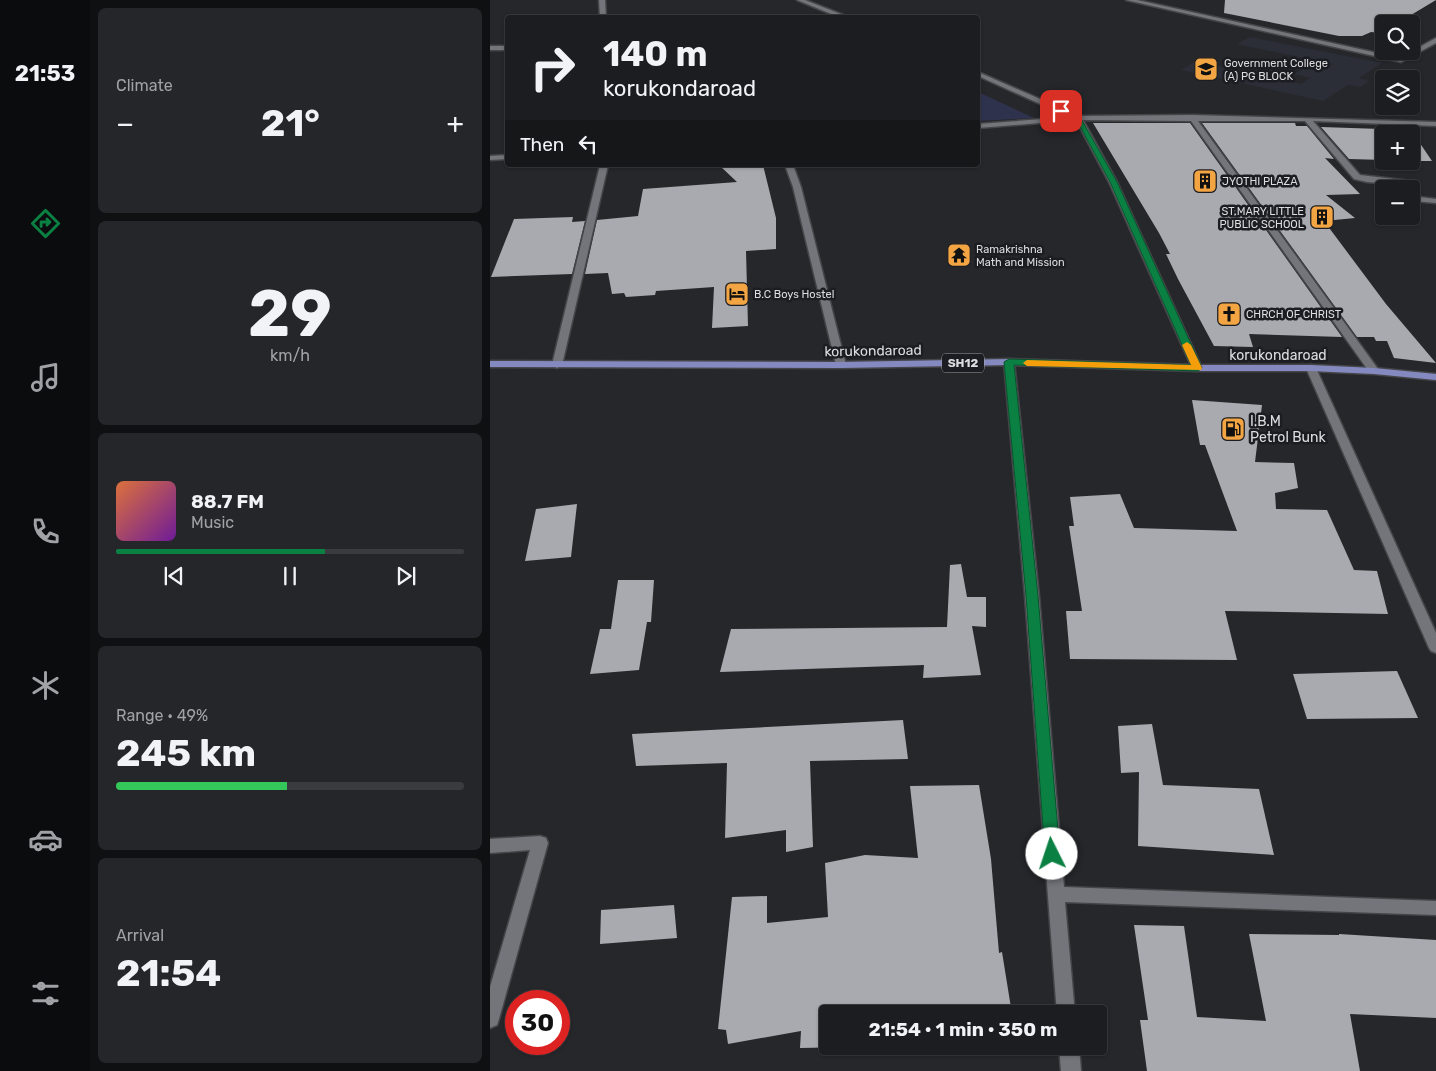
<!DOCTYPE html>
<html lang="en">
<head>
<meta charset="utf-8">
<style>
	:root { --surface:#1c1d20; --page:#252629; --text:#f1f3f6; --muted:#a0a2a5; --line:#3a3b3e; --accent:#0b8043 }
	body { margin:0; font-family:Rubik,sans-serif; background:var(--page); color:var(--text); height:100vh; display:flex; flex-direction:column; font-size:19px; white-space:nowrap }
	* { box-sizing:border-box; margin:0 }
	p { font-size:16px; color:var(--muted) }
	.icon { flex:none; width:28px; height:28px; fill:none; stroke:currentColor; stroke-width:2; stroke-linecap:round; stroke-linejoin:round }
	.map { position:relative; flex:1; overflow:hidden }
	.drawer { display:flex; flex-direction:column; gap:8px; padding:8px; background:#0f1012; width:400px }
	.drawer>* { flex:none }
	.guide { position:absolute; left:15px; top:15px; width:475px; height:152px; border-radius:5px; box-shadow:0 1px 4px #0004,0 0 0 1px var(--line); background:#1c1d20; color:var(--text); overflow:hidden }
	.tools { position:absolute; left:885px; top:15px; display:grid; gap:10px }
	.tools a { display:grid; place-items:center; width:45px; height:45px; border-radius:5px; background:var(--surface); box-shadow:0 1px 4px #0004,0 0 0 1px var(--line); font-size:25px }
	.speed { position:absolute; left:15px; top:990px; display:flex; gap:10px; font-size:25px; font-weight:700; text-align:center }
	.speed>* { display:grid; place-content:center; width:65px; height:65px; border-radius:50%; background:var(--surface); box-shadow:0 1px 4px #0004,0 0 0 1px var(--line); line-height:1 }
	.speed .limit { border:8px solid #d22; background:#fff; color:#111 }
	.pin { position:absolute; display:grid; place-items:center; width:42px; height:42px; color:#fff; margin:-21px; border-radius:10px; box-shadow:0 2px 8px #0006 }
	.me { position:absolute; width:55px; margin:-28px; rotate:356deg; stroke-linejoin:round; filter:drop-shadow(0 0 4px #0008) }
	.turn { display:flex; align-items:center; gap:18px; height:105px; padding:0 15px; font-size:22px }
	.turn .icon { width:65px; height:65px; stroke-width:2.5 }
	.turn b { display:block; font-size:35px; line-height:42px }
	.then { display:flex; align-items:center; height:48px; padding:0 15px; background:#0003; gap:10px; font-size:19px }
	.big { font-size:38px; font-weight:700; line-height:1.1 }
	.drawer .tile { flex:1; display:flex; flex-direction:column; justify-content:center; gap:8px; min-width:0; padding:0 18px; border-radius:8px; background:var(--page) }
	.drawer .dial { align-items:center; gap:0 }
	.dial b { font-size:65px; line-height:1 }
	.song { display:flex; align-items:center; gap:15px }
	.cover { width:60px; height:60px; border-radius:8px; background:linear-gradient(135deg,hsl(20 70% 55%),hsl(280 70% 35%)) }
	.played { height:5px; border-radius:2px; background:linear-gradient(90deg,var(--accent) 60%,var(--line) 60%) }
	.keys { display:flex; justify-content:space-around; direction:ltr }
	.heat { display:flex; justify-content:space-between; align-items:center; font-size:28px; direction:ltr }
	.charge { height:8px; border-radius:4px; background:linear-gradient(90deg,#34c759 49%,var(--line) 0) }
	.trip { position:absolute; left:329px; top:1005px; width:288px; height:50px; border-radius:5px; background:var(--surface); box-shadow:0 1px 4px #0004,0 0 0 1px var(--line); font-weight:700; line-height:50px; text-align:center }
	main { display:flex; flex:1; min-height:0 }
	.tabs { display:flex; flex-direction:column; width:90px; justify-content:space-around; align-items:center; background:#0b0c0d; color:var(--muted) }
	.tabs .icon { width:35px; height:35px }
	.tabs .current { color:var(--accent) }
	.tabs b { font-size:22px; color:var(--text) }
	.map>svg:first-child { display:block }
</style>
</head>
<body>
<main>
<nav class="tabs">
<b>21:53</b>
<svg class="icon current" aria-label="directions" viewBox="0 0 24 24"><path d="M12 3l9 9-9 9-9-9zM9 14v-3h6M13 9l2 2-2 2"/></svg>
<svg class="icon" aria-label="music" viewBox="0 0 24 24"><path d="M9 18V5l10-2v13"/><circle cx="6" cy="18" r="3"/><circle cx="16" cy="16" r="3"/></svg>
<svg class="icon" aria-label="phone" viewBox="0 0 24 24"><path d="M5 4h4l2 5-3 2q2 4 5 5l2-3 5 2v4C11 20 4 13 5 4z"/></svg>
<svg class="icon" aria-label="climate" viewBox="0 0 24 24"><path d="M12 3v18M4 7l16 10M4 17L20 7"/></svg>
<svg class="icon" aria-label="car" viewBox="0 0 24 24"><path d="M5 17H2v-5l4-1 3-4h7l3 4 3 1v5h-3M9 17h6M6 11h13"/><circle cx="7" cy="17" r="2"/><circle cx="17" cy="17" r="2"/></svg>
<svg class="icon" aria-label="filters" viewBox="0 0 24 24"><path d="M4 7h16M4 17h16"/><circle cx="9" cy="7" r="2"/><circle cx="15" cy="17" r="2"/></svg>
</nav>
<section class="drawer">
<div class="tile"><p>Climate</p>
<div class="heat"><a>−</a><b class="big">21°</b><a>+</a></div>
</div>
<div class="tile dial"><b>29</b><p>km/h</p></div>
<div class="tile">
<div class="song"><i class="cover"></i><div><b>88.7 FM</b><p>Music</p></div></div>
<div class="played"></div>
<div class="keys"><svg class="icon" aria-label="previous" viewBox="0 0 24 24"><path d="M18 5L8 12l10 7zM5 5v14"/></svg><svg class="icon" aria-label="pause" viewBox="0 0 24 24"><path d="M8 5v14M16 5v14"/></svg><svg class="icon" aria-label="next" viewBox="0 0 24 24"><path d="M6 5l10 7-10 7zM19 5v14"/></svg></div>
</div>
<div class="tile"><p>Range · 49%</p><b class="big">245 km</b><div class="charge"></div></div>
<div class="tile"><p>Arrival</p><b class="big">21:54</b></div>
</section>
<div class="map">
<svg width="946" height="1071" viewBox="0 0 946 1071">
	<rect width="100%" height="100%" fill="#26272b"/>
	<polygon fill="#2b2d37" points="760,37 892,63 869,78 880,81 870,87 858,85 833,101 691,70 706,61 811,84 820,78 804,74 814,68 832,71 843,64 746,44"/>
	<polygon fill="#2f324d" points="488,92 544,118 488,121"/>
	<g fill="#a8aaaf">
		<polygon points="735,0 946,0 906,24 894,24 894,31 890,33 881,32 872,36 849,36 734,13"/>
		<polygon points="603,123 700,123 852,337 759,334 763,347 724,346 688,279 676,254 680,254 669,233"/>
		<polygon points="712,123 805,123 806,126 817,126 844,159 835,158 870,194 836,195 865,218 834,221 896,304 946,363 904,358 897,341 886,341 884,337 867,337"/>
		<polygon points="831,127 921,130 942,161 921,161 921,134 894,134 894,160 859,159"/>
		<polygon points="229,165 273,165 286,218 286,249 256,251 258,326 222,328 224,287 166,291 165,295 136,297 134,293 122,294 118,273 95,274 107,220 148,216 153,189 247,182"/>
		<polygon points="83,217 82,222 95,221 82,274 1,277 24,219"/>
		<polygon points="702,400 772,405 765,462 804,463 808,488 785,493 786,509 837,510 864,570 887,571 898,614 735,611 747,660 580,659 576,611 592,611 579,526 584,526 580,497 630,494 644,528 747,531 715,445 710,445"/>
		<polygon points="87,504 81,557 35,561 46,509"/>
		<polygon points="471,564 477,597 496,597 496,627 482,626 491,675 433,678 434,665 230,672 241,629 457,627 460,565"/>
		<polygon points="128,580 164,580 161,622 157,622 149,670 100,674 110,629 121,629"/>
		<polygon points="907,671 928,718 817,719 803,674"/>
		<polygon points="413,720 418,759 320,761 323,847 296,852 296,830 235,838 237,763 146,766 142,734"/>
		<polygon points="662,724 673,785 769,789 784,855 648,846 649,772 631,773 628,726"/>
		<polygon points="489,785 501,859 509,953 512,952 522,1014 338,1014 338,1046 360,1047 310,1048 311,1031 238,1044 236,1030 228,1029 242,897 277,896 277,923 338,917 335,863 375,855 428,858 420,786"/>
		<polygon points="184,905 187,938 110,944 111,910"/>
		<polygon points="644,925 694,926 707,1017 776,1021 759,934 849,935 849,934 946,940 946,1018 860,1014 870,1071 657,1071 650,1020 658,1020"/>
	</g>
	<g fill="none" stroke-linecap="round" stroke-linejoin="round">
		<g stroke="#454549" stroke-width="3">
			<g id="minor">
				<polygon points="109,0 115,0 116,18 110,18"/>
				<polygon points="307,0 315,0 361,18 351,18"/>
				<polygon points="636,0 647,0 910,58 944,39 946,38 946,43 911,62"/>
				<rect x="0" y="46" width="18" height="4"/>
				<polygon points="488,72 589,116 702,115 946,122 946,126 823,121 870,175 921,181 929,197 946,199 946,203 923,201 921,189 917,189 915,185 877,182 864,179 815,121 708,121 888,369 889,371 888,373 880,373 701,121 593,120 627,182 712,368 707,371 703,370 619,182 586,120 488,128 488,124 579,117 488,76"/>
				<polygon points="18,155 18,159 0,160 0,156"/>
				<polygon points="110,165 118,165 72,365 67,368 62,365"/>
				<polygon points="295,165 303,165 311,187 356,365 355,367 347,367 346,365 303,187"/>
				<polygon points="519,359 524,362 549,596 574,887 946,901 946,915 575,902 585,1014 567,1014 535,596 514,362"/>
				<polygon points="821,365 826,368 946,633 946,653 941,651 939,648 816,368"/>
				<polygon points="50,836 56,838 58,843 9,1019 7,1025 0,1028 0,987 40,850 0,853 0,839"/>
				<polygon points="569,1046 589,1046 591,1071 571,1071"/>
			</g>
		</g>
		<g stroke="#454549" stroke-width="3">
			<polygon id="major" points="519,359 707,365 821,365 884,368 946,374 946,380 884,374 821,371 707,371 519,365 351,368 0,367 0,361 351,362"/>
		</g>
		<use href="#minor" fill="#74757b" fill-rule="evenodd"/>
		<use href="#major" fill="#848ac0" fill-rule="evenodd"/>
	</g>
	<polygon fill="#0b8043" stroke="#07532c" points="571,109 590,117 627,182 712,368 708,371 524,365 548,596 570,854 568,858 562,860 557,858 555,854 536,596 514,362 519,359 701,365 620,182 586,119 569,112 568,111"/>
	<polygon fill="#f59e0b" points="697,342 701,345 712,368 711,370 537,366 533,363 537,360 701,365 692,345"/>
	<defs>
		<g id="school-square" transform="scale(1.25)"><rect x="-9" y="-9" width="18" height="18" rx="4" fill="#f3a443" stroke="#1c1d22"/><path d="M0-5L7-2L0 1L-7-2ZM-4 1L0 2.5L4 1V4Q0 6-4 4Z" fill="#111"/></g>
		<g id="building-square" transform="scale(1.25)"><rect x="-9" y="-9" width="18" height="18" rx="4" fill="#f3a443" stroke="#1c1d22"/><path d="M-4-6H4V6H1V3H-1V6H-4ZM-2.5-4.3h1.7v1.8h-1.7ZM.8-4.3h1.7v1.8H.8ZM-2.5-1h1.7V.8h-1.7ZM.8-1h1.7V.8H.8Z" fill="#111"/></g>
		<g id="temple-square" transform="scale(1.25)"><rect x="-9" y="-9" width="18" height="18" rx="4" fill="#f3a443" stroke="#1c1d22"/><path d="M0-6L5-2H3V0L6.5 2.5H4V6H1.5V3h-3V6H-4V2.5H-6.5L-3 0V-2H-5Z" fill="#111"/></g>
		<g id="hotel-square" transform="scale(1.25)"><rect x="-9" y="-9" width="18" height="18" rx="4" fill="#f3a443" stroke="#1c1d22"/><path d="M-6-4.5h1.5V1H6V5H4.5V3h-9V5H-6ZM-4 0a1.8 1.8 0 1 1 3.6 0ZM.5 0V-2.5h3Q6-2.5 6 0Z" fill="#111"/></g>
		<g id="church-square" transform="scale(1.25)"><rect x="-9" y="-9" width="18" height="18" rx="4" fill="#f3a443" stroke="#1c1d22"/><path d="M-1.2-6h2.4v3.5h3.3v2.4h-3.3V6h-2.4V-.1h-3.3v-2.4h3.3Z" fill="#111"/></g>
		<g id="fuel-square" transform="scale(1.25)"><rect x="-9" y="-9" width="18" height="18" rx="4" fill="#f3a443" stroke="#1c1d22"/><path d="M-5.5-6h7V0h2V4h1.3V-2.5L3-4.5l.8-.8L6-3V5H2.5V1h-1V6h-7ZM-4.2-4.7v3.2H.2V-4.7Z" fill="#111"/></g>
	</defs>
	<g fill-rule="evenodd">
		<use href="#school-square" x="716" y="69"/>
		<use href="#building-square" x="715" y="181"/>
		<use href="#building-square" x="832" y="217"/>
		<use href="#temple-square" x="469" y="255"/>
		<use href="#hotel-square" x="247" y="294"/>
		<use href="#church-square" x="739" y="314"/>
		<use href="#fuel-square" x="743" y="429"/>
	</g>
	<g text-anchor="middle" dominant-baseline="central" stroke-width="5" stroke-linejoin="round" paint-order="stroke">
		<g font-size="11" fill="#dddde0" stroke="#1c1d22" text-anchor="start">
			<text x="734" y="63">Government College<tspan x="734" dy="13">(A) PG BLOCK</tspan></text>
			<text x="732" y="181">JYOTHI PLAZA</text>
			<text x="814" y="211" text-anchor="end">ST.MARY LITTLE<tspan x="814" dy="13">PUBLIC SCHOOL</tspan></text>
			<text x="486" y="249">Ramakrishna<tspan x="486" dy="13">Math and Mission</tspan></text>
			<text x="264" y="294">B.C Boys Hostel</text>
			<text x="756" y="314">CHRCH OF CHRIST</text>
		</g>
		<rect fill="#1c1d22" stroke="#a3a3a7" stroke-width="1" x="452" y="353.5" width="42" height="19" rx="4"/>
		<g font-size="12" font-weight="bold" fill="#dddde0">
			<text x="473" y="363">SH12</text>
		</g>
		<g font-size="14" fill="#dddde0" stroke="#1c1d22">
			<text transform="translate(383 351) rotate(-1)">korukondaroad</text>
			<text x="788" y="355">korukondaroad</text>
		</g>
		<g font-size="14" fill="#dddde0" stroke="#1c1d22" text-anchor="start">
			<text x="760" y="421">I.B.M<tspan x="760" dy="16">Petrol Bunk</tspan></text>
		</g>
	</g>
</svg>
<div class="tools">
<a><svg class="icon" aria-label="search" viewBox="0 0 24 24"><circle cx="10" cy="10" r="6"/><path d="M15 15l6 6"/></svg></a>
<a><svg class="icon" aria-label="layers" viewBox="0 0 24 24"><path d="M12 4l9 5-9 5-9-5zM3 14l9 5 9-5"/></svg></a>
<a>+</a>
<a>−</a>
</div>
<div class="speed"><div class="limit">30</div></div>
<div class="pin" style="left:571px;top:111px;background:#d93025"><svg class="icon" aria-label="arrive" viewBox="0 0 24 24"><path d="M6 21V4h12l-3 4 3 4H6"/></svg></div>
<svg class="me" style="left:562px;top:854px" viewBox="-20 -20 40 40"><circle r="19" fill="#fff"/><path d="M0-13L10 11 0 6-10 11z" fill="#0b8043"/></svg>
<div class="trip">21:54 · 1 min · 350 m</div>
<div class="guide">
<div class="turn"><svg class="icon" aria-label="right" viewBox="0 0 24 24"><path d="M7 20v-9h11M14 6l5 5-5 5"/></svg><div><b>140 m</b>korukondaroad</div></div>
<div class="then">Then<svg class="icon" aria-label="left" viewBox="0 0 24 24"><path d="M17 20v-9H6M10 6l-5 5 5 5"/></svg></div>
</div>
</div>
</main>
</body>
</html>
